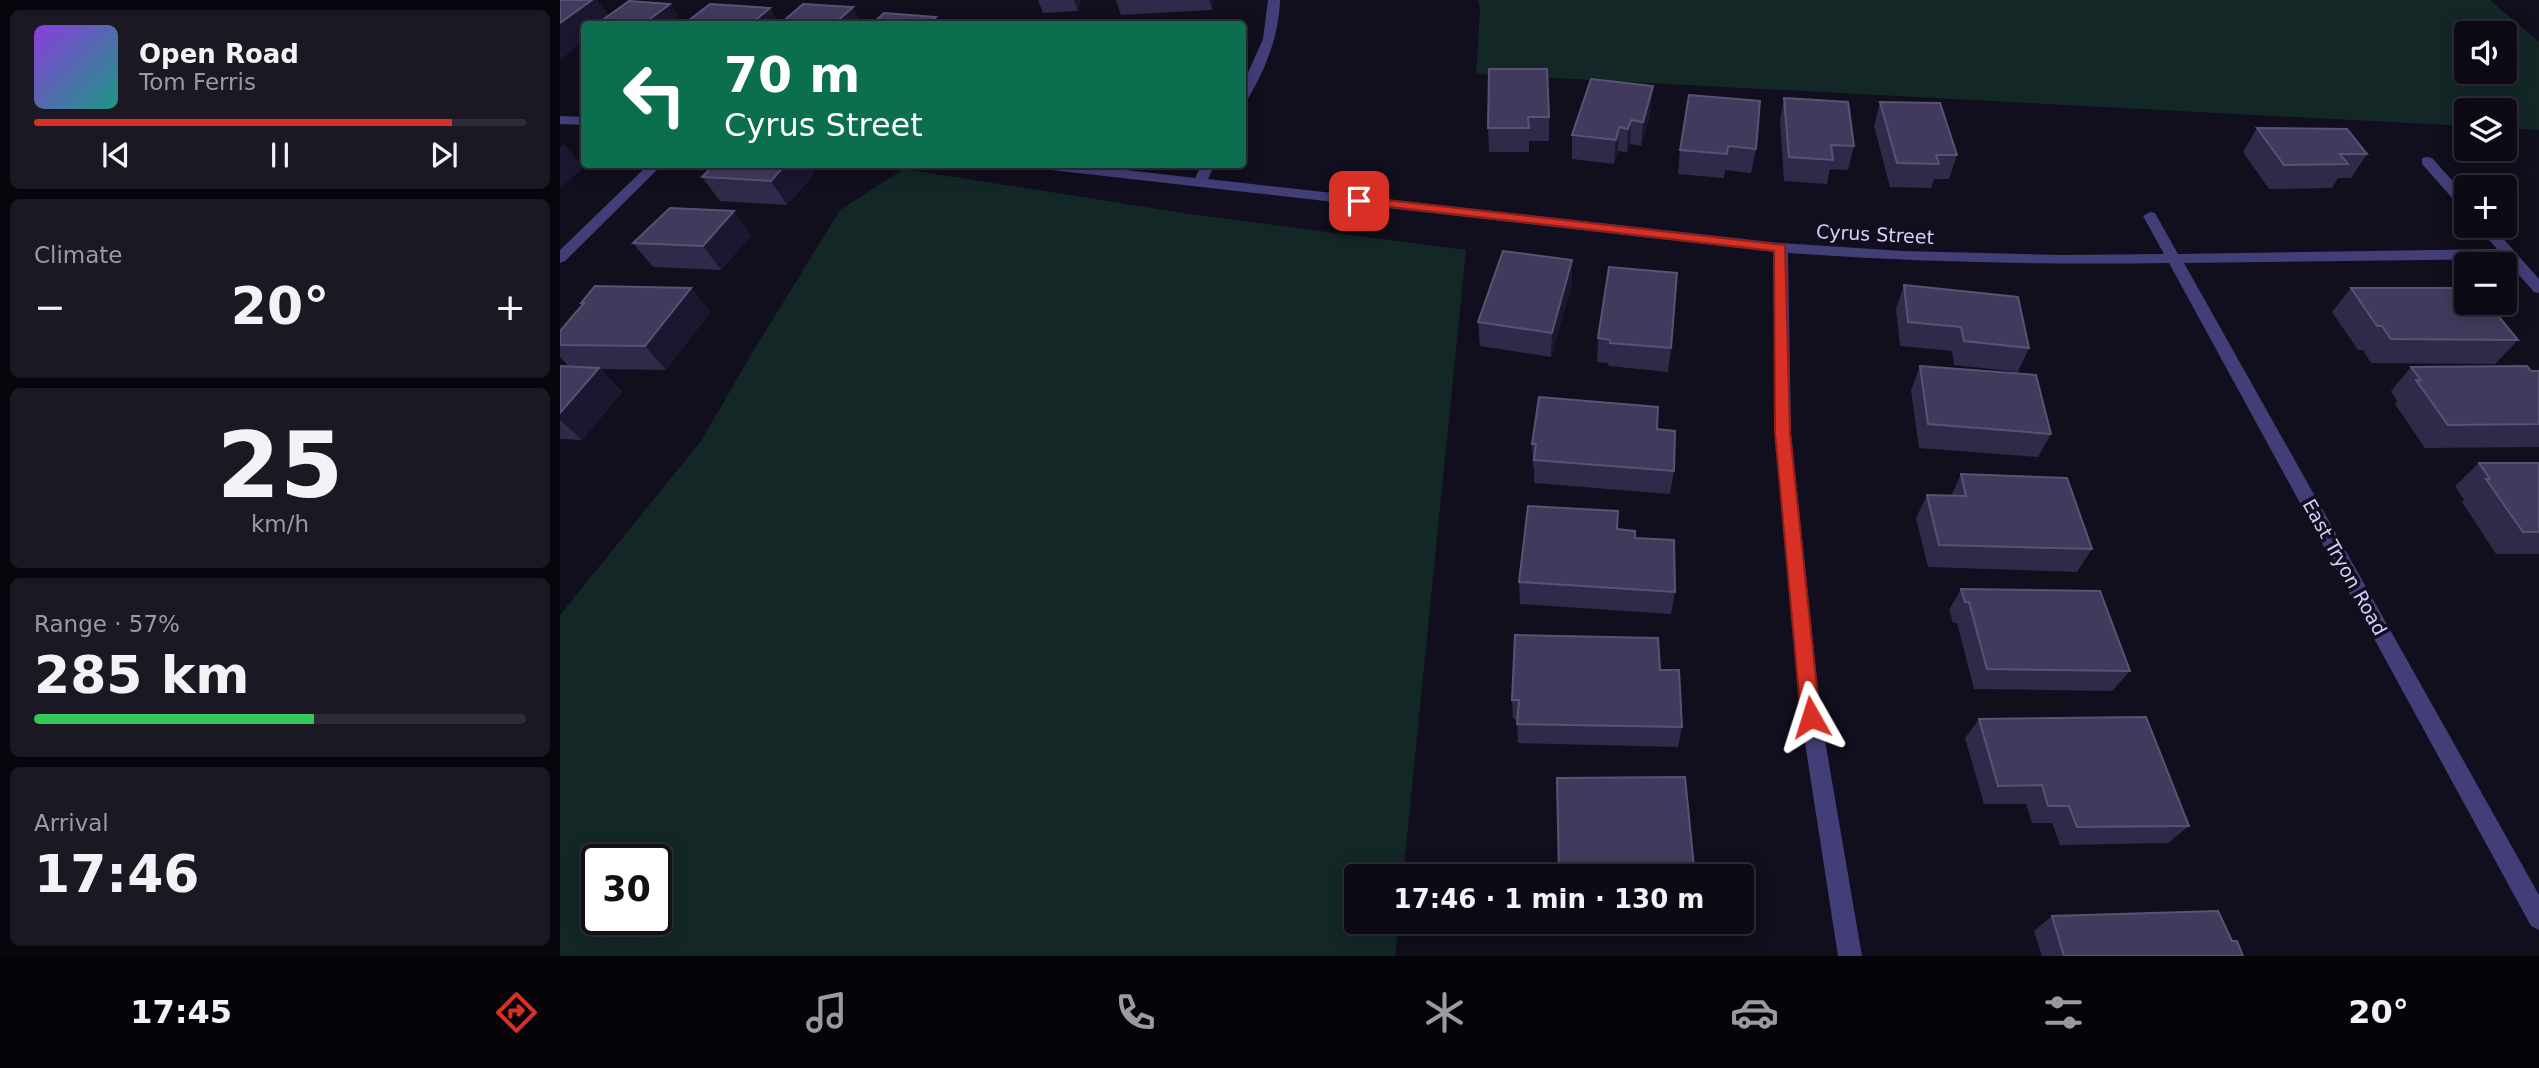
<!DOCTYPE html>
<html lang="en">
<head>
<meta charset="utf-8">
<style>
	:root { --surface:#0d0a16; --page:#1b1823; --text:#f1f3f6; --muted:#9a9aa1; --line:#2d2b35; --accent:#d93025 }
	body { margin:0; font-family:"DejaVu Sans",sans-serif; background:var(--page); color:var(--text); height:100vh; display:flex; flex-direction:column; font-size:26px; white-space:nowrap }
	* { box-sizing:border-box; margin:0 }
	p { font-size:23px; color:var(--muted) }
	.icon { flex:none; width:38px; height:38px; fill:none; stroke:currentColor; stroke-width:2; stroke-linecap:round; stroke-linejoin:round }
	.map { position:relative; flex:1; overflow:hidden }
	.side { display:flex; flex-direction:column; gap:10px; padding:10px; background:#07060c; width:560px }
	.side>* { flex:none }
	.guide { position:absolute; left:21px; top:21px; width:665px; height:147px; border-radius:7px; box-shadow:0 4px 18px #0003,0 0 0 2px var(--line); background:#0b6e4f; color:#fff; overflow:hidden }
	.buttons { position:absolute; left:1894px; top:21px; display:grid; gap:14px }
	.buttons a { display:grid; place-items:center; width:63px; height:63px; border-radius:7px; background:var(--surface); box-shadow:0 4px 18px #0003,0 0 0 2px var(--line); font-size:35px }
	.speed { position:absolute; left:21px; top:844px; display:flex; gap:14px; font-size:35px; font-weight:700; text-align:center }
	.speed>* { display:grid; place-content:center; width:91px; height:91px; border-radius:50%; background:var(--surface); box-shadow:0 4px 18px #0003,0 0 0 2px var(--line); line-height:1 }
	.speed .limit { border:4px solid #111; border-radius:10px; background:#fff; color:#111 }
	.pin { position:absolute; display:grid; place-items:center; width:60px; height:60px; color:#fff; margin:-30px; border-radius:14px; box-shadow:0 4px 10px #0006 }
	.me { position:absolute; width:77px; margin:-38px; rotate:354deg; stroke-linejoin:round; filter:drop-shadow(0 0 5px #0008) }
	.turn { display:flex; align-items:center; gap:24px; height:147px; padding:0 28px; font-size:32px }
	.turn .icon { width:91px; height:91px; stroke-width:2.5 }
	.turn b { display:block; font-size:49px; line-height:60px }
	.big { font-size:52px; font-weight:800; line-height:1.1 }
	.side .tile { flex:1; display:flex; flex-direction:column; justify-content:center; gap:10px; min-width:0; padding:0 24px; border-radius:10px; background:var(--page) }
	.side .dial { align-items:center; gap:0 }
	.dial b { font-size:91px; line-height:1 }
	.song { display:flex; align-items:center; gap:21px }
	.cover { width:84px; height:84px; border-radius:10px; background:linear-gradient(135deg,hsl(270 70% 55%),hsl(170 70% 35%)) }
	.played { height:7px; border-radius:4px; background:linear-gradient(90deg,var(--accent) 85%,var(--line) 85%) }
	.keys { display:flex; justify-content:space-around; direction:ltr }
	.heat { display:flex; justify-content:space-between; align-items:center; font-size:38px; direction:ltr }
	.charge { height:10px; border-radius:5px; background:linear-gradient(90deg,#34c759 57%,var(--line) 0) }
	.trip { position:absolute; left:784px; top:864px; width:410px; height:70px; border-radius:7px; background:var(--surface); box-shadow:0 4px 18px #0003,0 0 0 2px var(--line); font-weight:800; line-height:70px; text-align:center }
	.menu { display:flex; height:112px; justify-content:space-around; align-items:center; background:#050409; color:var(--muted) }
	.menu .icon { width:49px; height:49px }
	.menu .on { color:var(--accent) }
	.menu b { font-size:32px; color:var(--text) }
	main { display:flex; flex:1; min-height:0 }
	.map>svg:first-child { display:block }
</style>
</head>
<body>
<main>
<section class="side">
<div class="tile">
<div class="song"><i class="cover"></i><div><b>Open Road</b><p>Tom Ferris</p></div></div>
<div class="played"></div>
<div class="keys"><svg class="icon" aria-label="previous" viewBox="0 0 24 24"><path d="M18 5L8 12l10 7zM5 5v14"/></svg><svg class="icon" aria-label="pause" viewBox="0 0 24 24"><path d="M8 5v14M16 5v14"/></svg><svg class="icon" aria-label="next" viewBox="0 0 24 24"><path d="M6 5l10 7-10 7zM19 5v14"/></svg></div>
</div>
<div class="tile"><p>Climate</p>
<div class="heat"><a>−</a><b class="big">20°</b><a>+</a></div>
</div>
<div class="tile dial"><b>25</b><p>km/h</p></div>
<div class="tile"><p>Range · 57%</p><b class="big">285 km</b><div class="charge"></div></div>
<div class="tile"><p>Arrival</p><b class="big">17:46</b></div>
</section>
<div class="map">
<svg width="1979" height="956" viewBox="0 0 1979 956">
	<rect width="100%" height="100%" fill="#110e1d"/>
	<g fill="#122726" fill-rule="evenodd">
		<path d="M918,0H1930L1979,42V130L1944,128V110H1906V126L916,74L920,9ZM1906,33H1944V72H1906Z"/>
		<path d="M344,169L630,214L906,250L843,877H796V922H839L835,956H0V615L141,441L192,353L280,210ZM37,859H96V919H37Z"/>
	</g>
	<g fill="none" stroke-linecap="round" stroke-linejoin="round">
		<g fill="#423e78" fill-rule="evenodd">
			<path d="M708,0H720C719,36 705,71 686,102L682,103V86L703,39Z"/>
			<polygon points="0,116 24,117 24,125 0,124"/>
			<polygon points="1867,157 1872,158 1906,196 1906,209 1901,208 1862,164 1862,158"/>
			<polygon points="89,164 103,164 5,261 0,263 0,250"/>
			<path d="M468,164H514L635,178L642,164H655L648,179L1221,243L1343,251L1501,255L1604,254L1583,216L1590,212L1595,213L1618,254L1937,249L1917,226H1932L1979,279V293L1974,292L1945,259L1624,263L1979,895V930L1971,926L1609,263C1482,265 1355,262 1228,253L1231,433L1261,717L1302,956H1278L1241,717L1215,433L1214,252L474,168Z"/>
		</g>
	</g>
	<g fill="#302949">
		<polygon points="478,0 520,0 518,11 483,13"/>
		<polygon points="556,0 653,0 652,10 561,15"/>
		<polygon points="929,69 989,117 989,141 969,141 969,152 929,152 928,128"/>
		<polygon points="1129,95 1196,149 1191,173 1165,170 1164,178 1118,174 1120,150"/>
		<polygon points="1224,98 1294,146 1288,170 1270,169 1267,184 1224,181 1220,122"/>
		<polygon points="1320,102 1397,155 1389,179 1374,179 1371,188 1330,187 1314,126"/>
		<polygon points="1091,110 1081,146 1070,144 1067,152 1058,151 1054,164 1012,159 1012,135"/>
		<polygon points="1697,128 1807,154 1791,178 1778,178 1772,188 1709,189 1683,152"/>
		<polygon points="155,164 248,164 254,174 227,205 160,201 142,177"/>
		<polygon points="191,235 161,270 93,267 73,243"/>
		<polygon points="1012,284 991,357 920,346 918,322"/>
		<polygon points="1344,285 1469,348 1458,372 1394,365 1392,351 1340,346 1336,309"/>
		<polygon points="131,288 150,312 106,370 40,369 62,392 22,440 0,439 0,366 9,367 0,357 0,331 22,305 21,303"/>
		<polygon points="1791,288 1915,307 1958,340 1935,364 1811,363 1803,350 1798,350 1772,312"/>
		<polygon points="1038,338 1111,348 1108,372 1049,366 1048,363 1037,362"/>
		<polygon points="1360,366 1491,434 1478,457 1359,448 1351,390"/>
		<polygon points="1851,367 1979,371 1979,447 1865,448 1835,404 1837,401 1831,391"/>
		<polygon points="1097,429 1114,471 1110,494 974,483 974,467 973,467 972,444"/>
		<polygon points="1919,463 1979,463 1979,554 1936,554 1902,502 1904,500 1895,486"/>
		<polygon points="1401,474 1532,549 1517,572 1368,567 1356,518 1367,495 1391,496"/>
		<polygon points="1057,529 1115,592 1111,614 960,604 959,582"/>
		<polygon points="1401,589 1570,671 1552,691 1414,689 1397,623 1393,623 1389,610"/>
		<polygon points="1100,670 1122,727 1118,747 958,743 957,720 953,719 952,700"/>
		<polygon points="1419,719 1629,826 1608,843 1500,845 1492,823 1472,823 1466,804 1424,804 1405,738"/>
		<polygon points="1492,916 1672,941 1683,956 1482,956 1474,931"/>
	</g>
	<g fill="#1c1630">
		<polygon points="32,0 37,0 52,20 46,24 24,24 24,41 1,59 0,58 0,23"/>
		<polygon points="514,0 520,0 518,11"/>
		<polygon points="649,0 653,0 652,10"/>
		<polygon points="110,4 123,24 83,24"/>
		<polygon points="293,7 302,24 274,24"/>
		<polygon points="210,8 219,24 191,24"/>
		<polygon points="376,17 379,24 369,24"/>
		<polygon points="1093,86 1091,110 1081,146 1083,122"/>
		<polygon points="1071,120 1070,144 1067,152 1068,129"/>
		<polygon points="1059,127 1058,151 1054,164 1056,140"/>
		<polygon points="4,144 24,167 0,188 0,147"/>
		<polygon points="226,164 248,164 254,174 227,205 211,181"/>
		<polygon points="174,211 191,235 161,270 143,246"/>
		<polygon points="1012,260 1012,284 991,357 992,333"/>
		<polygon points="131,288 150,312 106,370 85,346"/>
		<polygon points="39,368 62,392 22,440 0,420 0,413"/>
	</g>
	<g fill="#423a5c" stroke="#595275" stroke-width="2">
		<polygon points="0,0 32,0 0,23"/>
		<polygon points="69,1 110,4 83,24 37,24"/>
		<polygon points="150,4 210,8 191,24 124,24"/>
		<polygon points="243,4 293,7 274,24 220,24"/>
		<polygon points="324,13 376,17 369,24 312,24"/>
		<polygon points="929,69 987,69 989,117 968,117 969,128 928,128"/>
		<polygon points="1031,79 1093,86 1083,122 1071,120 1068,129 1059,127 1056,140 1012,135"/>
		<polygon points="1129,95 1200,101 1196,149 1168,146 1167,154 1120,150"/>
		<polygon points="1224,98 1288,102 1294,146 1271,145 1273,160 1229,157"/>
		<polygon points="1320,102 1380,103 1397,155 1376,155 1379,164 1337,163"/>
		<polygon points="1697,128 1787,129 1807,154 1780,154 1788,164 1724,165"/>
		<polygon points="155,164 226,164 211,181 142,177"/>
		<polygon points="110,208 174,211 143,246 73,243"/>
		<polygon points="943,251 1012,260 992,333 918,322"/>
		<polygon points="1049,267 1117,273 1111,348 1050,343 1050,340 1038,338"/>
		<polygon points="1344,285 1458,297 1469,348 1404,341 1401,327 1348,322"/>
		<polygon points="35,286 131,288 85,346 0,345 0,331 24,303 21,303"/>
		<polygon points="1791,288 1900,288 1906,295 1906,303 1912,303 1915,307 1931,307 1958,340 1831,339 1822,326 1817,326"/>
		<polygon points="0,366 39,368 0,413"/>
		<polygon points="1360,366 1476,375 1491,434 1368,424"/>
		<polygon points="1967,366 1971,371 1979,371 1979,424 1888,425 1856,380 1861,380 1851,367"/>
		<polygon points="979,397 1098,407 1097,429 1115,431 1114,471 974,460 976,444 972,444"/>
		<polygon points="1919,463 1979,463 1979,532 1963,532 1926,479 1930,479"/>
		<polygon points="1401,474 1507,478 1532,549 1379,545 1367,495 1406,496"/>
		<polygon points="968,506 1058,511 1057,529 1075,531 1075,538 1114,540 1115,592 959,582"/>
		<polygon points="1401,589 1540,591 1570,671 1427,669 1409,602 1405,602"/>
		<polygon points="955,635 1098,638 1100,670 1119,670 1122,727 957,724 959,700 952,700"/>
		<polygon points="1586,717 1629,826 1517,827 1509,806 1488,806 1482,785 1438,786 1419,719"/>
		<polygon points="1125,777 1135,877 999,877 997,778"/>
		<polygon points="1658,911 1672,941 1677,941 1683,956 1504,956 1492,916"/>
	</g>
	<polygon fill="#d93025" stroke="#8d1f18" stroke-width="2" points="799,197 1225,245 1230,433 1260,717 1257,723 1251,726 1244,723 1241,717 1215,433 1214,251 795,203 795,198"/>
	<g text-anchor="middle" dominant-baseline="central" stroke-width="7" stroke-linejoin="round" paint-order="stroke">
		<g font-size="19" fill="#d6cffa" stroke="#110e1d">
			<text transform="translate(1315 234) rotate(3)">Cyrus Street</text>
			<text transform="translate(1785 567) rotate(61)">East Tryon Road</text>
		</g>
	</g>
</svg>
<div class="buttons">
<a><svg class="icon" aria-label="sound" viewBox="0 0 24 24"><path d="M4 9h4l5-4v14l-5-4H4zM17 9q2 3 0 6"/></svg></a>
<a><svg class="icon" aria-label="layers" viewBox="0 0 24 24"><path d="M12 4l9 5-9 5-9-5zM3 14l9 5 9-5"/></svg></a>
<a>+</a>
<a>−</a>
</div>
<div class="speed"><div class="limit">30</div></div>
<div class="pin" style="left:799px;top:201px;background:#d93025"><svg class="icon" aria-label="arrive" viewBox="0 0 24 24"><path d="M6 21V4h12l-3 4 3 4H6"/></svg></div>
<svg class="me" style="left:1251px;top:717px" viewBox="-20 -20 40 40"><path d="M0-17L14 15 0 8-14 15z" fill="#d93025" stroke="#fff" stroke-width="4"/></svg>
<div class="trip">17:46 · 1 min · 130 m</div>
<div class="guide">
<div class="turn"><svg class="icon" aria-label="left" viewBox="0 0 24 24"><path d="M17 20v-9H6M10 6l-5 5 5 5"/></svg><div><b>70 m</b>Cyrus Street</div></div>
</div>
</div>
</main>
<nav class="menu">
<b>17:45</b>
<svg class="icon on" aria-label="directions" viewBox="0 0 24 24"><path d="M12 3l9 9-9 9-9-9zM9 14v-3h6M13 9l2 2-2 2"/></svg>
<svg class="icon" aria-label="music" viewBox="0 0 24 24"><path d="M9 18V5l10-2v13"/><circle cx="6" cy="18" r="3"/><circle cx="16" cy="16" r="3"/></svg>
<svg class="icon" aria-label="phone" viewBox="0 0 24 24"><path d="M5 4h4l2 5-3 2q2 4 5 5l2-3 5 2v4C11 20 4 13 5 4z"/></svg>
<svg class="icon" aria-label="climate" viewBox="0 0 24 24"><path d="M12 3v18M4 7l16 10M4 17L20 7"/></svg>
<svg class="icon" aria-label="car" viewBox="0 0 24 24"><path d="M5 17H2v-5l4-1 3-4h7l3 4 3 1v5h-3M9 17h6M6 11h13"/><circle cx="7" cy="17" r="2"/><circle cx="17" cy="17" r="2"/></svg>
<svg class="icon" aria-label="filters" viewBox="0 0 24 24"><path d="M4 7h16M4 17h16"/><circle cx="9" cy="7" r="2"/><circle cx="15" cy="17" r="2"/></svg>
<b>20°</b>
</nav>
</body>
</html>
